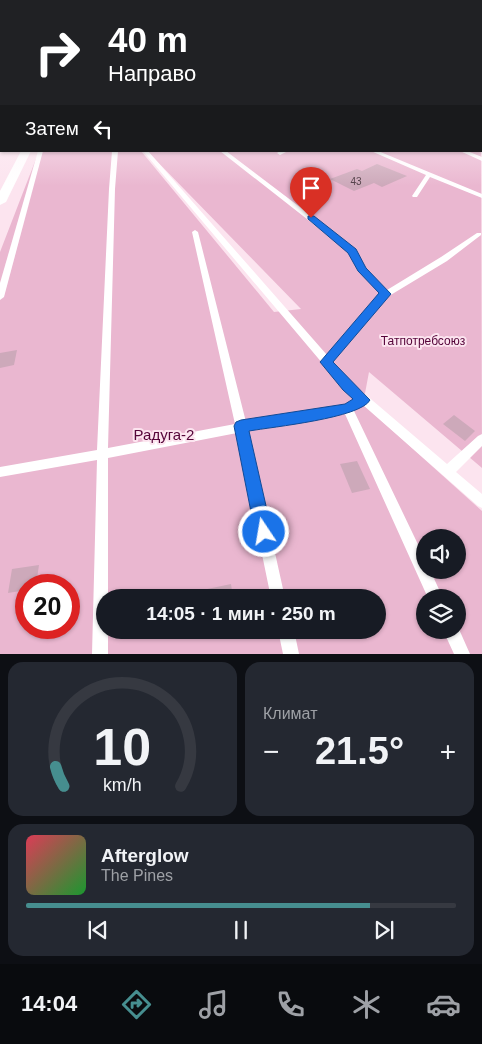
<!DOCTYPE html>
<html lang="ru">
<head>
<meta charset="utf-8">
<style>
	:root { --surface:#171b24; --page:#242831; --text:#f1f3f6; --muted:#9ea1a6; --line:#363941; --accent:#468e8f }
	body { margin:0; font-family:Helvetica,sans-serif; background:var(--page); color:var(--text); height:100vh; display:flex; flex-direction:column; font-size:19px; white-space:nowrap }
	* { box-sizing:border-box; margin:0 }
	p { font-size:16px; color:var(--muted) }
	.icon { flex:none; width:28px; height:28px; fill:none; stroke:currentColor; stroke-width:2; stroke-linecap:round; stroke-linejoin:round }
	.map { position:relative; height:654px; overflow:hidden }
	.drawer { display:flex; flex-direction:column; gap:8px; padding:8px; background:#0d0f14; flex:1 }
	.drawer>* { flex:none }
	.hud { position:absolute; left:0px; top:0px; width:482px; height:152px; box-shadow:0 1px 4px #0004; background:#202124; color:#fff; overflow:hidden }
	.buttons { position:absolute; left:416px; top:529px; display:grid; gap:10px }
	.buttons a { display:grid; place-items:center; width:50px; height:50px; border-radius:50%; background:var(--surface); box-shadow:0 1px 4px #0004; font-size:25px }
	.speed { position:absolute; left:15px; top:574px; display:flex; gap:10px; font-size:25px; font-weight:700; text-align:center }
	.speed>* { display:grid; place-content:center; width:65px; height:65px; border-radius:50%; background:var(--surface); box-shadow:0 1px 4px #0004; line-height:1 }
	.speed .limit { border:8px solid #d22; background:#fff; color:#111 }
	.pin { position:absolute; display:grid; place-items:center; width:42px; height:42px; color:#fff; margin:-51px -21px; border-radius:50% 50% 50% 0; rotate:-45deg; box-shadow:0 0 5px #0007 }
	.pin .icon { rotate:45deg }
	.me { position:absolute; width:55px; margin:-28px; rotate:348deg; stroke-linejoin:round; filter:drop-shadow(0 0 4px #0008) }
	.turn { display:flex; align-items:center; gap:18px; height:105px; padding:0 25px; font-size:22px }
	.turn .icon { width:65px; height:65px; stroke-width:2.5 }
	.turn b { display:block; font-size:35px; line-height:42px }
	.then { display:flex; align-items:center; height:48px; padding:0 25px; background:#0003; gap:10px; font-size:19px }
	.big { font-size:38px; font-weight:600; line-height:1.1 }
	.drawer .tile { flex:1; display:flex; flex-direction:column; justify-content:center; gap:8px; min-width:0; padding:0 18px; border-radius:15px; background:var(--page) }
	.drawer .dial { align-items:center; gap:0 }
	.dial svg { height:130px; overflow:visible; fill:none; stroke:var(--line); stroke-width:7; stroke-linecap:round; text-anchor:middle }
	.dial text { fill:var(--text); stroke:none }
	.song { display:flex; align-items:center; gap:15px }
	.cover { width:60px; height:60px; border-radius:8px; background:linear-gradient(135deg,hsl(350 70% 55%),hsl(130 70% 35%)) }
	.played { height:5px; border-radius:2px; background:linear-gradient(90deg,var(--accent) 80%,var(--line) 80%) }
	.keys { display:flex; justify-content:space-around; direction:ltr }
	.heat { display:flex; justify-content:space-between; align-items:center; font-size:28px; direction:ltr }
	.drawer .tiles { flex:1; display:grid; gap:8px; grid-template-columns:1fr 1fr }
	.tile:last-child { grid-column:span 2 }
	.trip { position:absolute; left:96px; top:589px; width:290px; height:50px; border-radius:25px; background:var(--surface); box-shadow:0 1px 4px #0004; font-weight:600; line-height:50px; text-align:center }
	.tab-bar { display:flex; height:80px; justify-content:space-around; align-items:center; background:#090b0e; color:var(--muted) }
	.tab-bar .icon { width:35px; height:35px }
	.tab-bar .active { color:var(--accent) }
	.tab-bar b { font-size:22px; color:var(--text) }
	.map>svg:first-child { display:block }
</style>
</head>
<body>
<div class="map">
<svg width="482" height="654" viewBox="0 0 482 654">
	<rect width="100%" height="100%" fill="#fce4ef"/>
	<path fill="#eab7d0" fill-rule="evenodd" d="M481,121L482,468L369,372L363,404L482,511V654H0V252L39,151H141L274,312L301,309L147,151H481ZM425,538H458V570H425ZM26,585H69V628H26ZM105,598H378V630H105ZM425,598H458V630H425Z"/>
	<g fill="#cda9ba">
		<polygon points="377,164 407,176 382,187 374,183 354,191 330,179 357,169 362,171"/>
		<polygon points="17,350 14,365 0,368 0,353"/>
		<polygon points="454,415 475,431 465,441 443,424"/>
		<polygon points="357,461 370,489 352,493 340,464"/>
		<polygon points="39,565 36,585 26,585 26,590 8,593 12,569"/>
		<polygon points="231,584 233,598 193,598 193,592"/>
	</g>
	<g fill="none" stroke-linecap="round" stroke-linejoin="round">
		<g fill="#fff" fill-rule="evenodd">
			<rect x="0" y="109" width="1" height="2"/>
			<rect x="0" y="122" width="1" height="2"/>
			<polygon points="38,151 43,151 4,297 0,300 0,283"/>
			<polygon points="112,151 118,151 115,189 108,448 235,424 192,232 195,230 198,232 246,422 346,405 356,399 344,389 323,364 143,151 148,151 327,355 381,293 359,271 349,252 220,151 226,151 313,217 355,249 365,268 387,290 441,257 477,233 481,233 481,235 447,261 384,299 332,361 352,383 447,464 478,436 482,434 482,446 456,472 482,494 482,508 478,506 363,405 354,411 425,559 425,570 430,570 443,598 428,598 345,414 248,431 285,598 271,598 237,433 108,458 108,598 105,598 105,630 108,630 108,654 92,654 97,460 0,477 0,467 97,450 109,189"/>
			<polygon points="288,151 280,155 277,153 280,151"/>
			<polygon points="371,151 378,151 482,194 482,198 430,177 417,197 413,197 412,196 426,175"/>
			<polygon points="460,151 467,151 482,157 482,161"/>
			<polygon points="458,627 470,654 454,654 443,630 458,630"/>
			<polygon points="278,630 294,630 299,654 283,654"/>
		</g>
		<polygon fill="#fff" fill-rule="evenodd" points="21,151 31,151 6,202 0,205 0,191"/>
	</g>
	<linearGradient id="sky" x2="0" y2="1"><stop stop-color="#a2a8d5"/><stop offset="0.51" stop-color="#fef3f8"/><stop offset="1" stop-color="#fef3f8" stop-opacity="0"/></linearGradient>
	<rect width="482" height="186" fill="url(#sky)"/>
	<path fill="#1a73e8" stroke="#114b97" d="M308,216H314L356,249L366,268L391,294L333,362L370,400C361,418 272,427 249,431L272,532L269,538L264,541L258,538L255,532L234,426L236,422L241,420L345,404L353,399L343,390L320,362L379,293L358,271L348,253L308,219Z"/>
	<g text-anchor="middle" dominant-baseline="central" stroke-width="4" stroke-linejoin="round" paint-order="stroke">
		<g font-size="10" fill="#56444c">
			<text x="356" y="181">43</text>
		</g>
		<g font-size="12" fill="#550439" stroke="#fce4ef">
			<text x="423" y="341">Татпотребсоюз</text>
		</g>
		<g font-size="15" fill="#550439" stroke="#fce4ef">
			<text x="164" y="434">Радуга-2</text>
		</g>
	</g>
</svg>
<div class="buttons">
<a><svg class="icon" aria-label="sound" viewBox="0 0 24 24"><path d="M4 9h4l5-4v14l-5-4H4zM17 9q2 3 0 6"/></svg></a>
<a><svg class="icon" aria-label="layers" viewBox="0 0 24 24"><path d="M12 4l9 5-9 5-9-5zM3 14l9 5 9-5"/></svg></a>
</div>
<div class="speed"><div class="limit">20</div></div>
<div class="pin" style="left:311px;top:218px;background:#d93025"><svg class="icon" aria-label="arrive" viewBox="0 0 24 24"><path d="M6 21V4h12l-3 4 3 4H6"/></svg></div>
<svg class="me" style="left:264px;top:532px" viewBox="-20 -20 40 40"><circle r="17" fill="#1a73e8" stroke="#fff" stroke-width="3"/><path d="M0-11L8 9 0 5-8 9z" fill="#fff"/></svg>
<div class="trip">14:05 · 1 мин · 250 m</div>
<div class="hud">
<div class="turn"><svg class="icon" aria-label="right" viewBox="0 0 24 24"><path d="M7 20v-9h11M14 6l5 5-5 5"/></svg><div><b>40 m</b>Направо</div></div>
<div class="then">Затем<svg class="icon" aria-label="left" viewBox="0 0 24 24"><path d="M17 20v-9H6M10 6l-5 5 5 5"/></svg></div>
</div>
</div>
<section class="drawer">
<div class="tiles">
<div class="tile dial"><svg viewBox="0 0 100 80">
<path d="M14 69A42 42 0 1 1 86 69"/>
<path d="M14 69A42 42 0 0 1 9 57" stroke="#468e8f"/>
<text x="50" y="56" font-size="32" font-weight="700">10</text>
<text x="50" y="72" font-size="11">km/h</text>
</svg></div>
<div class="tile"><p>Климат</p>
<div class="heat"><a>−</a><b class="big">21.5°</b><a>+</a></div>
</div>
<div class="tile">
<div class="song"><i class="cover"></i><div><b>Afterglow</b><p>The Pines</p></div></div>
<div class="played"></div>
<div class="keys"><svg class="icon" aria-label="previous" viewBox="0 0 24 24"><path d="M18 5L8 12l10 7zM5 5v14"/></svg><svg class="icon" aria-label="pause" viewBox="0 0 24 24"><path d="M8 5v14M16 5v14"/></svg><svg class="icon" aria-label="next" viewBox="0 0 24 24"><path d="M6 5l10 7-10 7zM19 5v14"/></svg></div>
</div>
</div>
</section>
<nav class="tab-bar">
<b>14:04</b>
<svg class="icon active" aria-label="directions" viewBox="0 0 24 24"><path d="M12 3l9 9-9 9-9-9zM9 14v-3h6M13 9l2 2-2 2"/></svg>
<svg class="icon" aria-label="music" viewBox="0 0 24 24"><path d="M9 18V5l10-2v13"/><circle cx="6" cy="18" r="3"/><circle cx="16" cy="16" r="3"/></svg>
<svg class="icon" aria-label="phone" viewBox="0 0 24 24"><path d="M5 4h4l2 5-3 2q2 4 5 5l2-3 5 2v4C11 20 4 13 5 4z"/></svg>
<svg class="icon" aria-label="climate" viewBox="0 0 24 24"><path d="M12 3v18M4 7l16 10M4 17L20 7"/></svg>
<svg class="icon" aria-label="car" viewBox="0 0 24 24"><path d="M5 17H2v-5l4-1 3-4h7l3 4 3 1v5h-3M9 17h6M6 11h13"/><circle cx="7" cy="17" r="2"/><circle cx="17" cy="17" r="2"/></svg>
</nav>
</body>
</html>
